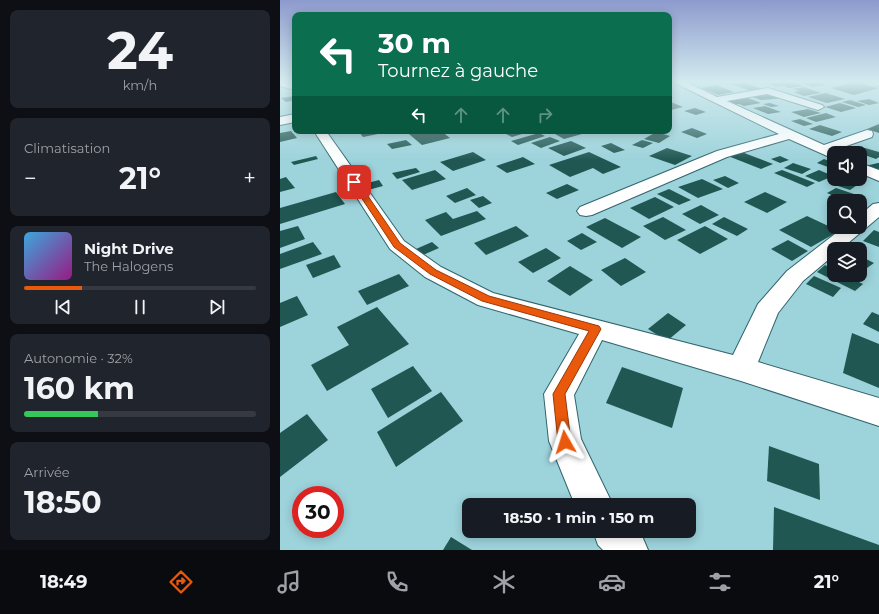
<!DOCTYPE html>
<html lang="fr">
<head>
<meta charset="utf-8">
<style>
	:root { --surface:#171b24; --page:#20242c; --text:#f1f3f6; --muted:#9ea1a6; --line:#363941; --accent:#ea580c }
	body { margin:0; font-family:Montserrat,sans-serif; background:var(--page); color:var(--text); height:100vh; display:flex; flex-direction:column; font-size:15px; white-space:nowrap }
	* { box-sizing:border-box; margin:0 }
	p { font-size:13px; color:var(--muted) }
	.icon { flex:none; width:22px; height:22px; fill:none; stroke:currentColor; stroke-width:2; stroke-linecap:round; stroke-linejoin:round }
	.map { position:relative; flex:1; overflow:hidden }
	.panel { display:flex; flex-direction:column; gap:10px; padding:10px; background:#0d0f14; width:280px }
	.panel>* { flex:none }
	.top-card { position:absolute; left:12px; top:12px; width:380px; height:122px; border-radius:8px; box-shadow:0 2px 10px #0003; background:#0b6e4f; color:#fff; overflow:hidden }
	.tools { position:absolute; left:547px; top:146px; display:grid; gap:8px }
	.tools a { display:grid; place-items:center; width:40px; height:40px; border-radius:8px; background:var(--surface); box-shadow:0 2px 10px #0003; font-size:20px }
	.speed { position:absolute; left:12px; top:486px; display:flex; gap:8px; font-size:20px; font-weight:700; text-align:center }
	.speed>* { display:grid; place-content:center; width:52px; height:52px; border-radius:50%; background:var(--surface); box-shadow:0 2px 10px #0003; line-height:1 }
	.speed .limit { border:6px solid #d22; background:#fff; color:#111 }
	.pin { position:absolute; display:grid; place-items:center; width:34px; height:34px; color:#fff; margin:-17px; border-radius:8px; box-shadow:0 2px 6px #0006 }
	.me { position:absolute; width:44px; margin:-22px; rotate:354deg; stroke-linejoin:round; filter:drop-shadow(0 0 3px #0008) }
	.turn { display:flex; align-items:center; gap:14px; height:84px; padding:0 20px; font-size:18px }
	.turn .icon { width:52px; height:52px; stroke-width:2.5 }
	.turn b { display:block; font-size:28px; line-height:34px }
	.lanes { display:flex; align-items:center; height:38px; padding:0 20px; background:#0003; justify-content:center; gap:20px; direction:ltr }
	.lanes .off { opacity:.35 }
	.big { font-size:30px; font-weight:700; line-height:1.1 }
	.panel .widget { flex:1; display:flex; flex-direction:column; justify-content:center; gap:6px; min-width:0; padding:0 14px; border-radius:8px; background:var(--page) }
	.panel .dial { align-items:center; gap:0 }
	.dial b { font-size:52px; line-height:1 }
	.song { display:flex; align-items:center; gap:12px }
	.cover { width:48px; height:48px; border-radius:6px; background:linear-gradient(135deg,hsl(200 70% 55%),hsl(310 70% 35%)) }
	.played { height:4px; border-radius:2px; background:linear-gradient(90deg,var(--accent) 25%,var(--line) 25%) }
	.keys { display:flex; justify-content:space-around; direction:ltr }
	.heat { display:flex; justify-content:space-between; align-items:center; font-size:22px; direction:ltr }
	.charge { height:6px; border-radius:3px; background:linear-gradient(90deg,#34c759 32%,var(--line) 0) }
	.trip { position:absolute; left:182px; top:498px; width:234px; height:40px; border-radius:8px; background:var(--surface); box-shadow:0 2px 10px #0003; font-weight:700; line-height:40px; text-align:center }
	.tab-bar { display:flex; height:64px; justify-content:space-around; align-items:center; background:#090b0e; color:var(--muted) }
	.tab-bar .icon { width:28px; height:28px }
	.tab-bar .selected { color:var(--accent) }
	.tab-bar b { font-size:18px; color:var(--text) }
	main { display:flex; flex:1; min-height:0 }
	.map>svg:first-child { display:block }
</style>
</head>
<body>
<main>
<section class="panel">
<div class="widget dial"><b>24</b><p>km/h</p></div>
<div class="widget"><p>Climatisation</p>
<div class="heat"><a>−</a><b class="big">21°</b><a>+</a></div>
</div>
<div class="widget">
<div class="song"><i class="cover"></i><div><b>Night Drive</b><p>The Halogens</p></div></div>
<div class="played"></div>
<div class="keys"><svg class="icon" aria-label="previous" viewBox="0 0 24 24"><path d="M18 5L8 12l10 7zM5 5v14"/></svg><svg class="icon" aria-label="pause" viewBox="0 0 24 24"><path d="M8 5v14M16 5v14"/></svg><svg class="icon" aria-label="next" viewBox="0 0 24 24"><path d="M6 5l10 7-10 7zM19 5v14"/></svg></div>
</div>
<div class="widget"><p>Autonomie · 32%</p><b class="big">160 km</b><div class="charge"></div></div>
<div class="widget"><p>Arrivée</p><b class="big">18:50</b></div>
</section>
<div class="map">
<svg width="599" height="550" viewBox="0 0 599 550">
	<rect width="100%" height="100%" fill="#9dd3db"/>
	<g fill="#215752">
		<polygon points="463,82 482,89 472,91 450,84"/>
		<polygon points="498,82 513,82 524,86 509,88 504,86 498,87 488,84"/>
		<polygon points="519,82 539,82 546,85 532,87"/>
		<polygon points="576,82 599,88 574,95 551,88"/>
		<polygon points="436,85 454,92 438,95 421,88"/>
		<polygon points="524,87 541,93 524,96 514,92 520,91 513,89"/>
		<polygon points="490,92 505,98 481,100 470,96"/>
		<polygon points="546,93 565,99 547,103 528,97"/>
		<polygon points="15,96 15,100 6,102 1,98"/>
		<polygon points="468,98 481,103 464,106 459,104 452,105 444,102"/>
		<polygon points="589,99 599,103 589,105 577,101"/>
		<polygon points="570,100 586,105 578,107 562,102"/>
		<polygon points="391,102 403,107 391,110 389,109 389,103"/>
		<polygon points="490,103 499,106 491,107 483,104"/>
		<polygon points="560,103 576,108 561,112 545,107"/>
		<polygon points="485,106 501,112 488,114 473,108"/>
		<polygon points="415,108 426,112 416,115 404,111"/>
		<polygon points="528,109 541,113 524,117 511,112"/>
		<polygon points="546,113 556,117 536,122 526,118"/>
		<polygon points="520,119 533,124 524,126 511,121"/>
		<polygon points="599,124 599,133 587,129"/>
		<polygon points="540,125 562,132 552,136 529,129"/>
		<polygon points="412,128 427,134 417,138 401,132"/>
		<polygon points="11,131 17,138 0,142 0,133"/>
		<polygon points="78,131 108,131 108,132 83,137"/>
		<polygon points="140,131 161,131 170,138 142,145 129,134"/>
		<polygon points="220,131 252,131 232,137"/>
		<polygon points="288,131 296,131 302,134 284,139 275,134"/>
		<polygon points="376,132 390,136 379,143 364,139"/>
		<polygon points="259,133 265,136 238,145 231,141"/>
		<polygon points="270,137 280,141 261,148 251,143"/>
		<polygon points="126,140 132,145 112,149 107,144"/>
		<polygon points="362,140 373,143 363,148 352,145"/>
		<polygon points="291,141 306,148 284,156 268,148"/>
		<polygon points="331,143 345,150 334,153 321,146"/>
		<polygon points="387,148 412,156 395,165 369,156"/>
		<polygon points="585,148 599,152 599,157 596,159 576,152"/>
		<polygon points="459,151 493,164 481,169 448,156"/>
		<polygon points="193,152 206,160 173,171 160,162"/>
		<polygon points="309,152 341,167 323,174 313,168 290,177 269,165"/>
		<polygon points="36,156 38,159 14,165 11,162"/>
		<polygon points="500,156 509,160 500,163 491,159"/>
		<polygon points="243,157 255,164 227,173 216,166"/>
		<polygon points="544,159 554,163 548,167 537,163"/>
		<polygon points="513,163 531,169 522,174 504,168"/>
		<polygon points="598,163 599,163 599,172 585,166"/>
		<polygon points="136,168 140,172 117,179 112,173"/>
		<polygon points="155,170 166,179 132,190 122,180"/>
		<polygon points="502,170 535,183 527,187 494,173"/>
		<polygon points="539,170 553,176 539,182 525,176"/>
		<polygon points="445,176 459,183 448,188 433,180"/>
		<polygon points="6,177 15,188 0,192 0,179"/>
		<polygon points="580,177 586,179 570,190 552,184 560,179 580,179"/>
		<polygon points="422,179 443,189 418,198 398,187"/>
		<polygon points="99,180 103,186 88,190 84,184"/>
		<polygon points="287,184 299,190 277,199 266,193"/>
		<polygon points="187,188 196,195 175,203 166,196"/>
		<polygon points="556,188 574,194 565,201 547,193"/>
		<polygon points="389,189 411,200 399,205 377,194"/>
		<polygon points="56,192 65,204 0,224 0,208"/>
		<polygon points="485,192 507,202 487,213 464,202"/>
		<polygon points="203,196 212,203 199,208 190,200"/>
		<polygon points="375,197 394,207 369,219 350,208"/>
		<polygon points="421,205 439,215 420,224 402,214"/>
		<polygon points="197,211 206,219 161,236 145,220 166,212 173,219"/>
		<polygon points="527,216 559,231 531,247 499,230"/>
		<polygon points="383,217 406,230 385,240 363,226"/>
		<polygon points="444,217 468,229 457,236 432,224"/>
		<polygon points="325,218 361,237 342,248 306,227"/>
		<polygon points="18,226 25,239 0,248 0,231"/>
		<polygon points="236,226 249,236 206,255 194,243"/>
		<polygon points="425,226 448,239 420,254 397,240"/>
		<polygon points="594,230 599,232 599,247 583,241"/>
		<polygon points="302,233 317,242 301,250 287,241"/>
		<polygon points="508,240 528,251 512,261 491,249"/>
		<polygon points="33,242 42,254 0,269 0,254"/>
		<polygon points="152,242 159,248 143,255 136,249"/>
		<polygon points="266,248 281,258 253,273 238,262"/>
		<polygon points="54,255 61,267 33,278 26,265"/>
		<polygon points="580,256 594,263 580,273"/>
		<polygon points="345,258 366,272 341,286 321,270"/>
		<polygon points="545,265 554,270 554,275 565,275 583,284 575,291 537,272"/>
		<polygon points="290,266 313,280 290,296 267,281"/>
		<polygon points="119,274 129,286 87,305 78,291"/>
		<polygon points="534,276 561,288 553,297 526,284"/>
		<polygon points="17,296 28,315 0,327 0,303"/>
		<polygon points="97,307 129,344 47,391 31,365 69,345 57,327"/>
		<polygon points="592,312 599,315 599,332 583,324"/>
		<polygon points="388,313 406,325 387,341 368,329"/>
		<polygon points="572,333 599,344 599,388 563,373"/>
		<polygon points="133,366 152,391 108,418 91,389"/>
		<polygon points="342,367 403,388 392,428 326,403"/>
		<polygon points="161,392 183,421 116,467 97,432"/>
		<polygon points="27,414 48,440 0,477 0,433"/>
		<polygon points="489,446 539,464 540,500 487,481"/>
		<polygon points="494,507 599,545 599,550 493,550"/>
		<polygon points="171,537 192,550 163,550"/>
	</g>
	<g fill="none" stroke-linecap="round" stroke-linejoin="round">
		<g stroke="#31646c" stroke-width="2">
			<g id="street">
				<polygon points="0,82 15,84 15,90 0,86"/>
				<polygon points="393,82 406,82 437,97 488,88 542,105 544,107 538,110 487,94 447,101 544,145 587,130 592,131 593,134 592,137 555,150 560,153 554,153 554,159 509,139 447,157 312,215 306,216 300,215 297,211 300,207 437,151 499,134"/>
				<polygon points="594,82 599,82 599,86 596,85"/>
				<polygon points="15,114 15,122 0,125 0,117"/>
				<polygon points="34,131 46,131 124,241 161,267 213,293 453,355 478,304 507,271 564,227 580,227 580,215 593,204 599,203 599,217 561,249 554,249 554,255 523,281 498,313 478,362 599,398 599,426 461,381 322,340 294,395 301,439 333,505 295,505 269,441 264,394 299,334 198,305 145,277 110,249"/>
				<polygon points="580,163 599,170 599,181 580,173"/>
				<polygon points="313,531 358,531 362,536 368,550 323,550 318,545"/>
			</g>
		</g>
		<use href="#street" fill="#fff" fill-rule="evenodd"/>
	</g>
	<linearGradient id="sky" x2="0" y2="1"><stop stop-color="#8d9acd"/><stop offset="0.51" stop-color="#d3ebef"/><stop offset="1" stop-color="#d3ebef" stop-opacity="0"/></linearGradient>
	<rect width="599" height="160" fill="url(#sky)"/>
	<polygon fill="#ea580c" stroke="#983908" points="72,180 77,180 120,243 156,270 209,296 319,326 321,329 285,394 291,442 289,446 285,448 280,446 278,442 273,394 309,331 202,301 150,274 114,247 71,182"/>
</svg>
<div class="tools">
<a><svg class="icon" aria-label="sound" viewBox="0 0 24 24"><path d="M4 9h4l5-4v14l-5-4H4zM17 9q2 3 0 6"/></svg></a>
<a><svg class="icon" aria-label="search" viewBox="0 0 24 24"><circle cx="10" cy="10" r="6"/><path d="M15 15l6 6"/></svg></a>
<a><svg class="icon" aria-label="layers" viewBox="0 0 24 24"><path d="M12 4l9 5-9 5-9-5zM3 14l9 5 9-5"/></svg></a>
</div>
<div class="speed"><div class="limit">30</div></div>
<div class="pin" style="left:74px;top:182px;background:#d93025"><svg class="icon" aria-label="arrive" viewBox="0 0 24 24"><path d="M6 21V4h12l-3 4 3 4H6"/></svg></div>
<svg class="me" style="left:285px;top:442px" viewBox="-20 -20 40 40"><path d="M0-17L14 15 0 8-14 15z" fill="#ea580c" stroke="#fff" stroke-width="4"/></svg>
<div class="trip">18:50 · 1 min · 150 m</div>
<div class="top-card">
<div class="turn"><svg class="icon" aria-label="left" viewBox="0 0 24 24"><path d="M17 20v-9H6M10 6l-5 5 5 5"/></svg><div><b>30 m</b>Tournez à gauche</div></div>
<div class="lanes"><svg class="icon" aria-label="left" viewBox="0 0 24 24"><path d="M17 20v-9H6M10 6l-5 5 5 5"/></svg><svg class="icon off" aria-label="ahead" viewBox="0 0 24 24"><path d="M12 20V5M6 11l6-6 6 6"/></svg><svg class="icon off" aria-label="ahead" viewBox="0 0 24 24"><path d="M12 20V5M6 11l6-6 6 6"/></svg><svg class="icon off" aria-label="right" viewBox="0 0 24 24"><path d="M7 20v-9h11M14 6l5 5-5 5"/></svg></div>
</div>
</div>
</main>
<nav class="tab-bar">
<b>18:49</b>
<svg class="icon selected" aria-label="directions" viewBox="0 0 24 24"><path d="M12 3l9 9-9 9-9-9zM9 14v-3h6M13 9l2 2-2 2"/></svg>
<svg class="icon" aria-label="music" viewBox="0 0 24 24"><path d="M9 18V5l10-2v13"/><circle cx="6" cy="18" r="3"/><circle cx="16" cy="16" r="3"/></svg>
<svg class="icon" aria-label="phone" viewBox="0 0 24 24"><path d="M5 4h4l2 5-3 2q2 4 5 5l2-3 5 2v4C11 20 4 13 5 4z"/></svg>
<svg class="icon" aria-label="climate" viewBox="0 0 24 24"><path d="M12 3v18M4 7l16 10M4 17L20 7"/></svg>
<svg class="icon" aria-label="car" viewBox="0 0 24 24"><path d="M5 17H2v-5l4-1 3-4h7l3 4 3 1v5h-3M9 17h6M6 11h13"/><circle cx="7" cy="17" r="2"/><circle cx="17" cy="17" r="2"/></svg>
<svg class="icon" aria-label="filters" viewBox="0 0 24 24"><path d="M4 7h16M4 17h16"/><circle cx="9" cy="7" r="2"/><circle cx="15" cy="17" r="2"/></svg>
<b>21°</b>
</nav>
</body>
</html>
